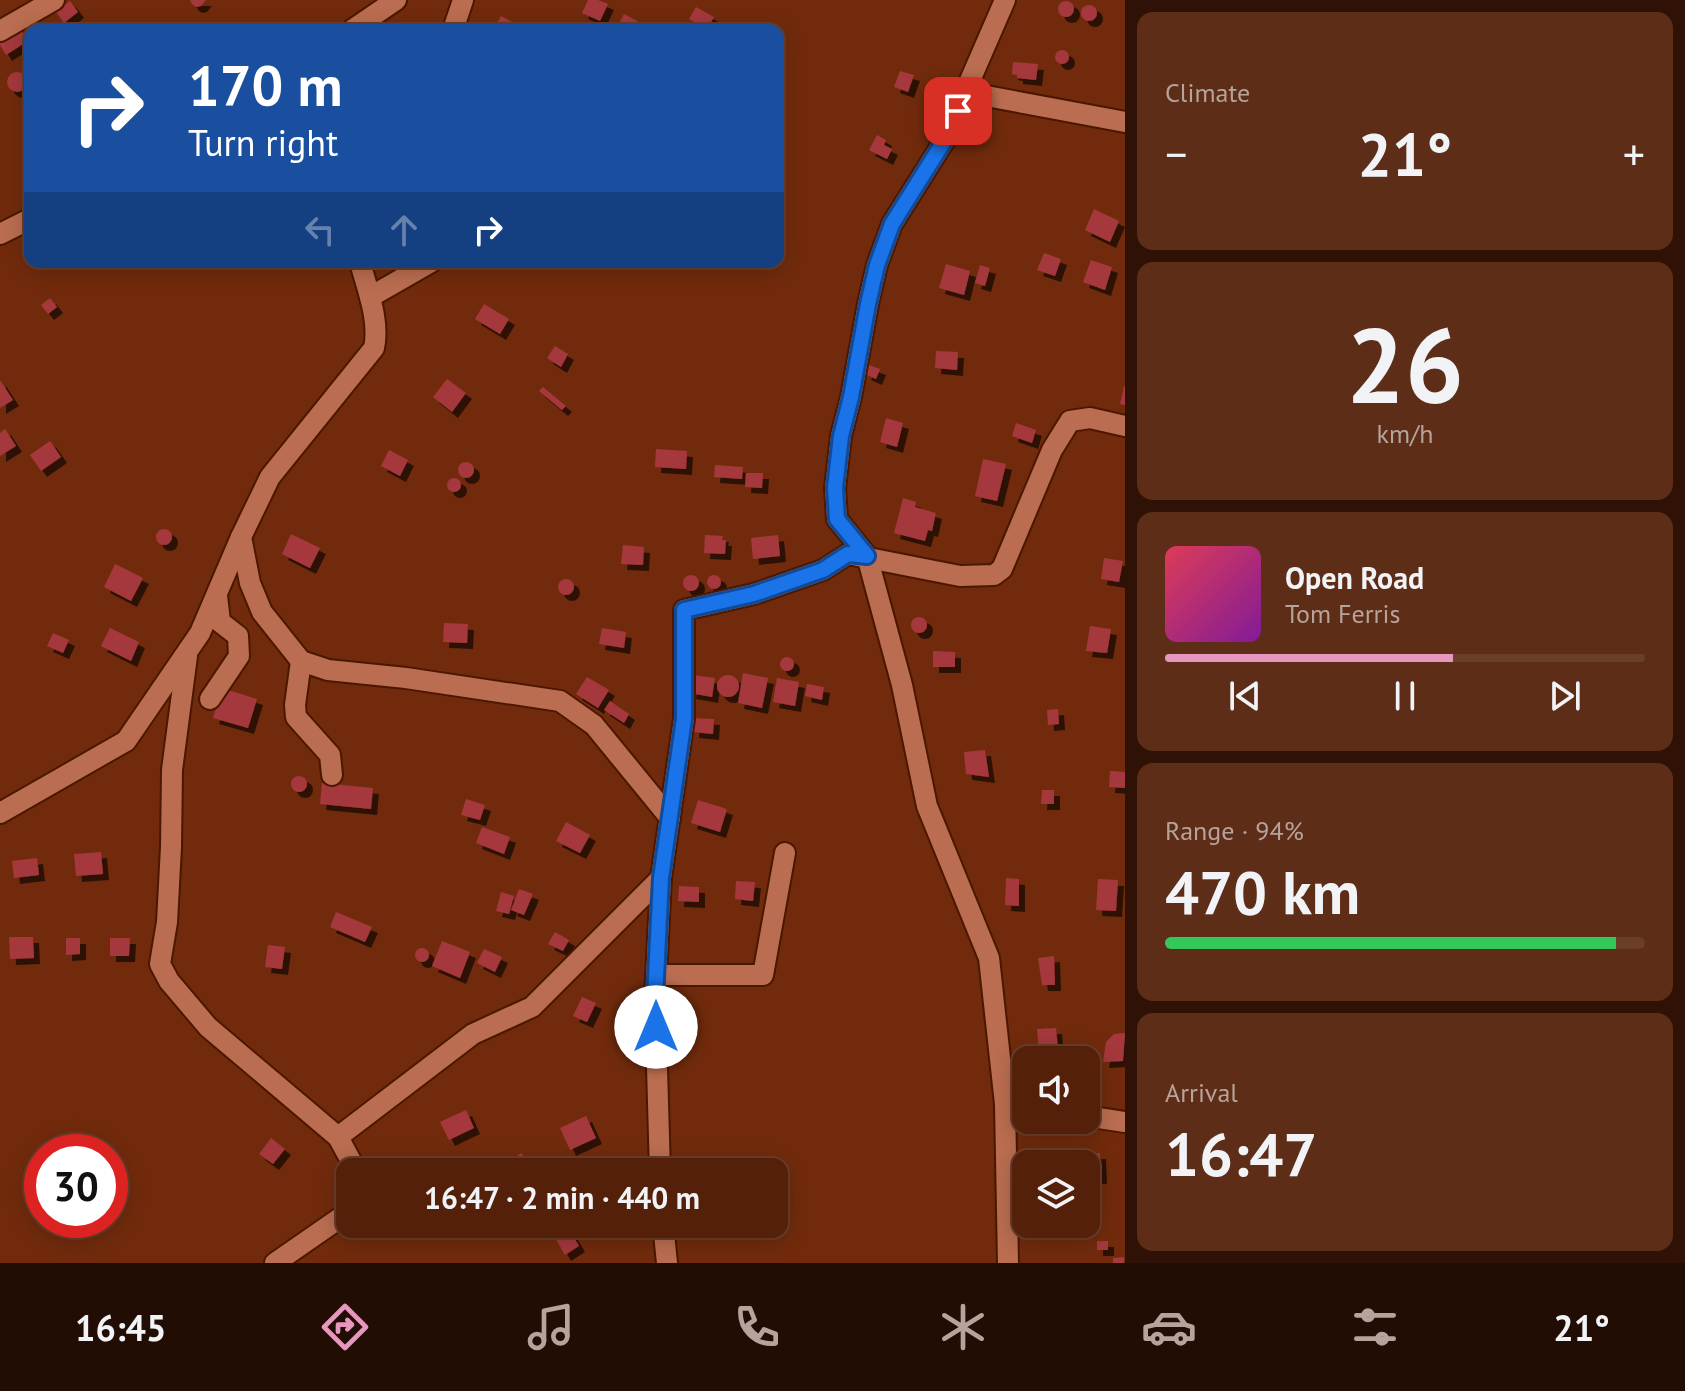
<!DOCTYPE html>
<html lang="en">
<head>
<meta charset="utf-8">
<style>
	:root { --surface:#552009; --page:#5e2d17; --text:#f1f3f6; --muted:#b6a39c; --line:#6b3e2a; --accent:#e797bd }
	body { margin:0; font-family:"PT Sans",sans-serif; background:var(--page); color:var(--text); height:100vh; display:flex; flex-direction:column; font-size:30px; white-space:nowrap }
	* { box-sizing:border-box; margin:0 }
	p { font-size:26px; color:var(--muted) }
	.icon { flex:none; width:44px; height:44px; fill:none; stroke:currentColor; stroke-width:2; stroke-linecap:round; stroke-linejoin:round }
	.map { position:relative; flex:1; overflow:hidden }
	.details { display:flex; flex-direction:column; gap:12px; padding:12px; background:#2f1205; width:560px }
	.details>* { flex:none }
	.banner { position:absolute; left:24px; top:24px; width:760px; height:244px; border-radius:16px; box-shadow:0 4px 20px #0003,0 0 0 2px var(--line); background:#1a4fa0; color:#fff; overflow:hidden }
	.fabs { position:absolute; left:1012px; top:1046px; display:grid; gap:16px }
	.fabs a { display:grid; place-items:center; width:88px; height:88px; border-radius:16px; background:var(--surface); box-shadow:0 4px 20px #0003,0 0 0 2px var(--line); font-size:40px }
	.speed { position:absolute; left:24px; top:1134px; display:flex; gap:16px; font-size:40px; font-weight:700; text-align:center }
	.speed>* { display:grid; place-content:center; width:104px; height:104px; border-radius:50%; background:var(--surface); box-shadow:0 4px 20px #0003,0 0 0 2px var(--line); line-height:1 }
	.speed .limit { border:12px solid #d22; background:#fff; color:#111 }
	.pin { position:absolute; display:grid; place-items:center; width:68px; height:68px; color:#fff; margin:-34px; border-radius:16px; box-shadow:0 4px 12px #0006 }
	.me { position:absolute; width:88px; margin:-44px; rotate:0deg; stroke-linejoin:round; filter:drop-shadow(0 0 6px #0008) }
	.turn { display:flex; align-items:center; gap:28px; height:168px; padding:0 32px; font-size:36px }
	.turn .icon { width:104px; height:104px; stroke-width:2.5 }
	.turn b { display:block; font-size:56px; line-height:68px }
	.lanes { display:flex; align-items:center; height:76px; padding:0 32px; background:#0003; justify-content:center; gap:40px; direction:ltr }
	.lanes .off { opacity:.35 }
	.big { font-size:60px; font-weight:600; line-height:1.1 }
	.details .widget { flex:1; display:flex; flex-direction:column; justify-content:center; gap:12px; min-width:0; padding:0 28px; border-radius:16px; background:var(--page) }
	.details .dial { align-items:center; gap:0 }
	.dial b { font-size:104px; line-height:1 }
	.song { display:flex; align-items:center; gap:24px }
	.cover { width:96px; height:96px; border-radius:12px; background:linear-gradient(135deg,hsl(350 70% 55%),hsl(290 70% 35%)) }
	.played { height:8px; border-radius:4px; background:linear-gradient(90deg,var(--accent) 60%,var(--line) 60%) }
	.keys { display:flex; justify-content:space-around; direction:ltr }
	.heat { display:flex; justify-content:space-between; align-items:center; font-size:44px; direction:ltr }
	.charge { height:12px; border-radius:6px; background:linear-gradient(90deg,#34c759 94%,var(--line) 0) }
	.trip { position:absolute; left:336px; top:1158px; width:452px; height:80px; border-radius:16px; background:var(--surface); box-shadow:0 4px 20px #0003,0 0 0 2px var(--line); font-weight:600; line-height:80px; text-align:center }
	.menu { display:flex; height:128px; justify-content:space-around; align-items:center; background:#220d04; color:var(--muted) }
	.menu .icon { width:56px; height:56px }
	.menu .on { color:var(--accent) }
	.menu b { font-size:36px; color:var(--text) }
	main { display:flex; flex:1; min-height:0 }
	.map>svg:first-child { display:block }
</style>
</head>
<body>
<main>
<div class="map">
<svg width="1125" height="1263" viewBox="0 0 1125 1263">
	<defs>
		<filter id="shadow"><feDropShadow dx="6" dy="6" stdDeviation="0" flood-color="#0009"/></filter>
	</defs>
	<rect width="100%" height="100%" fill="#712b0c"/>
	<g fill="#a5383d" filter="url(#shadow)">
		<polygon points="190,0 206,0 201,6 196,7 192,4"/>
		<polygon points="588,0 598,0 608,4 600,21 582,13"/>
		<polygon points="70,1 78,12 64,23 56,12"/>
		<circle cx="1066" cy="9" r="8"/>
		<circle cx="1089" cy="13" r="8"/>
		<polygon points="696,7 714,17 707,29 689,19"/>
		<polygon points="624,14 643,24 640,30 616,30"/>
		<polygon points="501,16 527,30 497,30 494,29"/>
		<polygon points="19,26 28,41 6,55 0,45 0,38"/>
		<circle cx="1062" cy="57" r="7"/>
		<polygon points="1013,62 1038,64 1036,80 1017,78 1017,75 1012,74"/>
		<polygon points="900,71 914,75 908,92 894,87"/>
		<circle cx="17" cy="82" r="10"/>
		<polygon points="877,135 886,140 884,145 892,149 887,159 869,150"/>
		<polygon points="1094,209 1119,221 1110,242 1085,230"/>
		<polygon points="1044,253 1061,259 1055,276 1037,270"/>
		<polygon points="1091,260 1112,267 1105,290 1083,282"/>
		<polygon points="946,264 970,271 964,295 939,288"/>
		<polygon points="980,265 990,268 985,286 975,283"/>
		<polygon points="50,298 57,307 48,314 41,305"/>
		<polygon points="484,304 509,319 500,334 475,319"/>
		<polygon points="555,346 568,354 561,367 547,358"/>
		<polygon points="936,351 958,352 957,370 935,368"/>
		<polygon points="869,365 880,369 876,379 865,374"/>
		<polygon points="447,379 466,393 452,412 433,397"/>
		<polygon points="0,380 13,400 0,408"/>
		<polygon points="1124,386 1125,386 1125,405 1120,404"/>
		<polygon points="543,387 566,406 562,410 539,391"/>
		<polygon points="886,418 903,423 897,447 880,442"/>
		<polygon points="1016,423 1036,430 1032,443 1012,436"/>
		<polygon points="5,429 16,446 0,456 0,433"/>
		<polygon points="50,441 61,457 41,471 30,455"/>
		<polygon points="656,449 687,451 686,469 655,467"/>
		<polygon points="389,450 408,460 400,476 381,466"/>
		<polygon points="983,459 1006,464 997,501 975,496"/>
		<circle cx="466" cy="470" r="8"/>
		<polygon points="715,465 743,467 742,479 714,477"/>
		<polygon points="746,473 763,473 762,488 745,487"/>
		<circle cx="454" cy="485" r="7"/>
		<polygon points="903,498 916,502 915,507 936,513 932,531 928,530 925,541 894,533"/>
		<circle cx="164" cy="537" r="8"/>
		<polygon points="291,534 320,548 310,568 282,554"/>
		<polygon points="705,535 723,536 722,540 726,540 725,554 704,553"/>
		<polygon points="778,535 780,556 753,559 751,538"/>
		<polygon points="623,545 644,547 643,565 621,564"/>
		<polygon points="1104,558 1123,561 1119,582 1101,579"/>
		<polygon points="115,564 143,578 131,601 104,587"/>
		<circle cx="691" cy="583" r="8"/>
		<circle cx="714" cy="582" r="7"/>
		<circle cx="566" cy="587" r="8"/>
		<circle cx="919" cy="625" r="8"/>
		<polygon points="444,623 468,624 467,643 443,642"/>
		<polygon points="1090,626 1111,629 1107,653 1086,651"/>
		<polygon points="110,628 139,642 131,661 101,646"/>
		<polygon points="602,628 626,632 624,648 599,644"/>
		<polygon points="53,633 69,640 63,653 47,646"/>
		<polygon points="933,651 955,652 955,667 933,667"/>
		<circle cx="787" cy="664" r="7"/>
		<polygon points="743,673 768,678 762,708 738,703"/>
		<circle cx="728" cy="686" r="11"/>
		<polygon points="693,675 715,678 712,697 690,693"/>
		<polygon points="587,677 609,690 598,708 576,694"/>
		<polygon points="777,678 799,682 795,706 773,702"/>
		<polygon points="807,684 824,687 822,700 805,696"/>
		<polygon points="222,688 257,699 248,728 213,718"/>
		<polygon points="610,701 629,714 624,723 604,710"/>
		<polygon points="1058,709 1059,724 1048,725 1047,710"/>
		<polygon points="694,718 714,719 713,734 693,732"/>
		<polygon points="985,750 989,777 966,774 964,752"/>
		<polygon points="1110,771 1125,772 1125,788 1109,787"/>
		<circle cx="299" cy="784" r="8"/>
		<polygon points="322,783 373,788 371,809 320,804"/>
		<polygon points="1042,790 1054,790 1054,804 1041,804"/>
		<polygon points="466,799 485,805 480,820 461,815"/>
		<polygon points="698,800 727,809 720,832 691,823"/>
		<polygon points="566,822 590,835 580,853 556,841"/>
		<polygon points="482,827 510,837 504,854 476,843"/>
		<polygon points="101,852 103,874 76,876 74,854"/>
		<polygon points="37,858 39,875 14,878 12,861"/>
		<polygon points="1006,878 1019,879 1019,906 1005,905"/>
		<polygon points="1098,879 1118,880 1116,911 1096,910"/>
		<polygon points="736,881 755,882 753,901 735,899"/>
		<polygon points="679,886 699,887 699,902 678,901"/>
		<polygon points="519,889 533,894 524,915 511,910"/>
		<polygon points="501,892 514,896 509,914 496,911"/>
		<polygon points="336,912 372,927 365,942 330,927"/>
		<polygon points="555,932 569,940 563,951 548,944"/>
		<polygon points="9,937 33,937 34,958 10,959"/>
		<polygon points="66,938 80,938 80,954 66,955"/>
		<polygon points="110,938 130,938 129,956 110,956"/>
		<polygon points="442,941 470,952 460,978 432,966"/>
		<polygon points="268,945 285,947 282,969 265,967"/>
		<circle cx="422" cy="955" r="7"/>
		<polygon points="484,949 502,957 495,972 477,963"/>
		<polygon points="1054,956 1055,985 1042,985 1038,958"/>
		<polygon points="582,997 596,1003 587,1022 573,1016"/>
		<polygon points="1056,1028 1058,1049 1039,1051 1037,1029"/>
		<polygon points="1125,1033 1123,1061 1103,1062 1106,1042 1114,1034"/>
		<polygon points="466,1110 474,1128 449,1140 440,1122"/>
		<polygon points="586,1116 596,1138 570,1150 560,1128"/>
		<polygon points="271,1138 285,1149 273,1164 259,1154"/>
		<polygon points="521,1153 533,1167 526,1172 515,1172 508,1163"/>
		<polygon points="1100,1153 1101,1178 1086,1178 1086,1164 1080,1164 1079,1154"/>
		<polygon points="547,1224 566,1224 579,1246 565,1255"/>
		<rect x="1097" y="1241" width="11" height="9"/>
		<polygon points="1124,1257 1124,1263 1113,1263 1113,1258"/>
	</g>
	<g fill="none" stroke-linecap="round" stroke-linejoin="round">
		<g stroke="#4b1701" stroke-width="24">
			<g id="minor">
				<polyline points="1005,0 965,92 1125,122"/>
				<polyline points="352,30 396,0"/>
				<polyline points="453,30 463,0"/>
				<polyline points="0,31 54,0"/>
				<polyline points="965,92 951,130 892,224 877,265 868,304 851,397 841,436 835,488 837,519 867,556 902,685 927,806 989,958 1005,1104 1008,1263"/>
				<polyline points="0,234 30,219"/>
				<polyline points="370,297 431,262"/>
				<polyline points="241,537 250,583 262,612 301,661 328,670 406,678 560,701 594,725 670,818"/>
				<polyline points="187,656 172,770 171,847 167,922 160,964 169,981 208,1027 338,1137"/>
				<polyline points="301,661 295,705 296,717 330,755 332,775"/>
				<polyline points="210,699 239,656 238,636 220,622 217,596"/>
				<path d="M0,813L126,741L200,633L241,537L270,477L374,348C380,320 367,289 360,262"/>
				<polyline points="656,975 763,975 785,853"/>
				<polyline points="1005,1104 1026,1107"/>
				<polyline points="1086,1116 1125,1122"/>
				<polyline points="357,1172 338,1137 473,1034 532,1007 661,878"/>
				<polyline points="660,1172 655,998 661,878 684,719 684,610 754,594 823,570 848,554 960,576 994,575 1002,569 1052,450 1070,421 1090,418 1125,426"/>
				<polyline points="663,1224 667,1263"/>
				<polyline points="275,1263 350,1211"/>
			</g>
		</g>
		<use href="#minor" stroke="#ba6d50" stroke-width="20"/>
	</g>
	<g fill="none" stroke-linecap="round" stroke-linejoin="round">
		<g stroke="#114b97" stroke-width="20">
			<polyline id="route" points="656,1027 655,998 661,878 684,719 684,610 754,594 823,570 848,554 867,556 837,519 835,488 841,436 851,397 868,304 877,265 892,224 951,130 958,111"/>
		</g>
		<use href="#route" stroke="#1a73e8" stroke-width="14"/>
	</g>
</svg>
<div class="fabs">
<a><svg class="icon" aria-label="sound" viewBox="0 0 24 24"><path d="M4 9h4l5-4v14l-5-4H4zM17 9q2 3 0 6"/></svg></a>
<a><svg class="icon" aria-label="layers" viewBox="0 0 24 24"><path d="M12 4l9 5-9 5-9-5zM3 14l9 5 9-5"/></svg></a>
</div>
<div class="speed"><div class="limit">30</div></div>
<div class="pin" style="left:958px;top:111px;background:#d93025"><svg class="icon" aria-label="arrive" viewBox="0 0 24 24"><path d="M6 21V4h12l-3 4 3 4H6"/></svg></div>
<svg class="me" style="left:656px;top:1027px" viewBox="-20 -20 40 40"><circle r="19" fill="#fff"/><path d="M0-13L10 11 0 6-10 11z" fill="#1a73e8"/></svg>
<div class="trip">16:47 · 2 min · 440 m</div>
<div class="banner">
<div class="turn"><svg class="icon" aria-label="right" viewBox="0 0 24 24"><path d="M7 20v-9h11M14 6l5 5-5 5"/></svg><div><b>170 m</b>Turn right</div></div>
<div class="lanes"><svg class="icon off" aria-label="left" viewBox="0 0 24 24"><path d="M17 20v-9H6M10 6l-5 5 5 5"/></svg><svg class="icon off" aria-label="ahead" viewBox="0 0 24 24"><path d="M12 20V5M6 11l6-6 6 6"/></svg><svg class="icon" aria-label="right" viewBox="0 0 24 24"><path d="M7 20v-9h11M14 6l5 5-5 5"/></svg></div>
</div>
</div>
<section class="details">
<div class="widget"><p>Climate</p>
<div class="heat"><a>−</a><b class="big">21°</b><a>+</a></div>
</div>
<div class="widget dial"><b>26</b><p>km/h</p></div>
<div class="widget">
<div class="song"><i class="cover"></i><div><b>Open Road</b><p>Tom Ferris</p></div></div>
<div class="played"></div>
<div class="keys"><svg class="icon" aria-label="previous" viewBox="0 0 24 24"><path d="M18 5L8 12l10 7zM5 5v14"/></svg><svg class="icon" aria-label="pause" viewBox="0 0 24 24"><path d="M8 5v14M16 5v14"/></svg><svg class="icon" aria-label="next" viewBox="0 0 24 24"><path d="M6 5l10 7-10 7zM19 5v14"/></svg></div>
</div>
<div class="widget"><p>Range · 94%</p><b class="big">470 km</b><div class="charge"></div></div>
<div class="widget"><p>Arrival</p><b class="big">16:47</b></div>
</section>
</main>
<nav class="menu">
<b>16:45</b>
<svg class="icon on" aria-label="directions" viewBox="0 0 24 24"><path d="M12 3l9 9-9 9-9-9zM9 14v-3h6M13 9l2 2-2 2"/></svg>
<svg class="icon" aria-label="music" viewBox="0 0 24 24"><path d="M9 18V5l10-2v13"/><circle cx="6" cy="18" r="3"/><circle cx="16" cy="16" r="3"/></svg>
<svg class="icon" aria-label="phone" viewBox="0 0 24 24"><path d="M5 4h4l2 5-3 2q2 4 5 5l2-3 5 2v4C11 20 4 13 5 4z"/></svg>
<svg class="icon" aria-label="climate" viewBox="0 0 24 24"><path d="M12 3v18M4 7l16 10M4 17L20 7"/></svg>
<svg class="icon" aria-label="car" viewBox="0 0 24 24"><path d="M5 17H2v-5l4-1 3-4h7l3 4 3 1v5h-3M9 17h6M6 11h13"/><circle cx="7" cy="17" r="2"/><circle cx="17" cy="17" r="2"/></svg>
<svg class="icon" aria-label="filters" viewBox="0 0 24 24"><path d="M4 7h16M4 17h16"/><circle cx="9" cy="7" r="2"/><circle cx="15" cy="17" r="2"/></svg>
<b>21°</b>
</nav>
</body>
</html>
